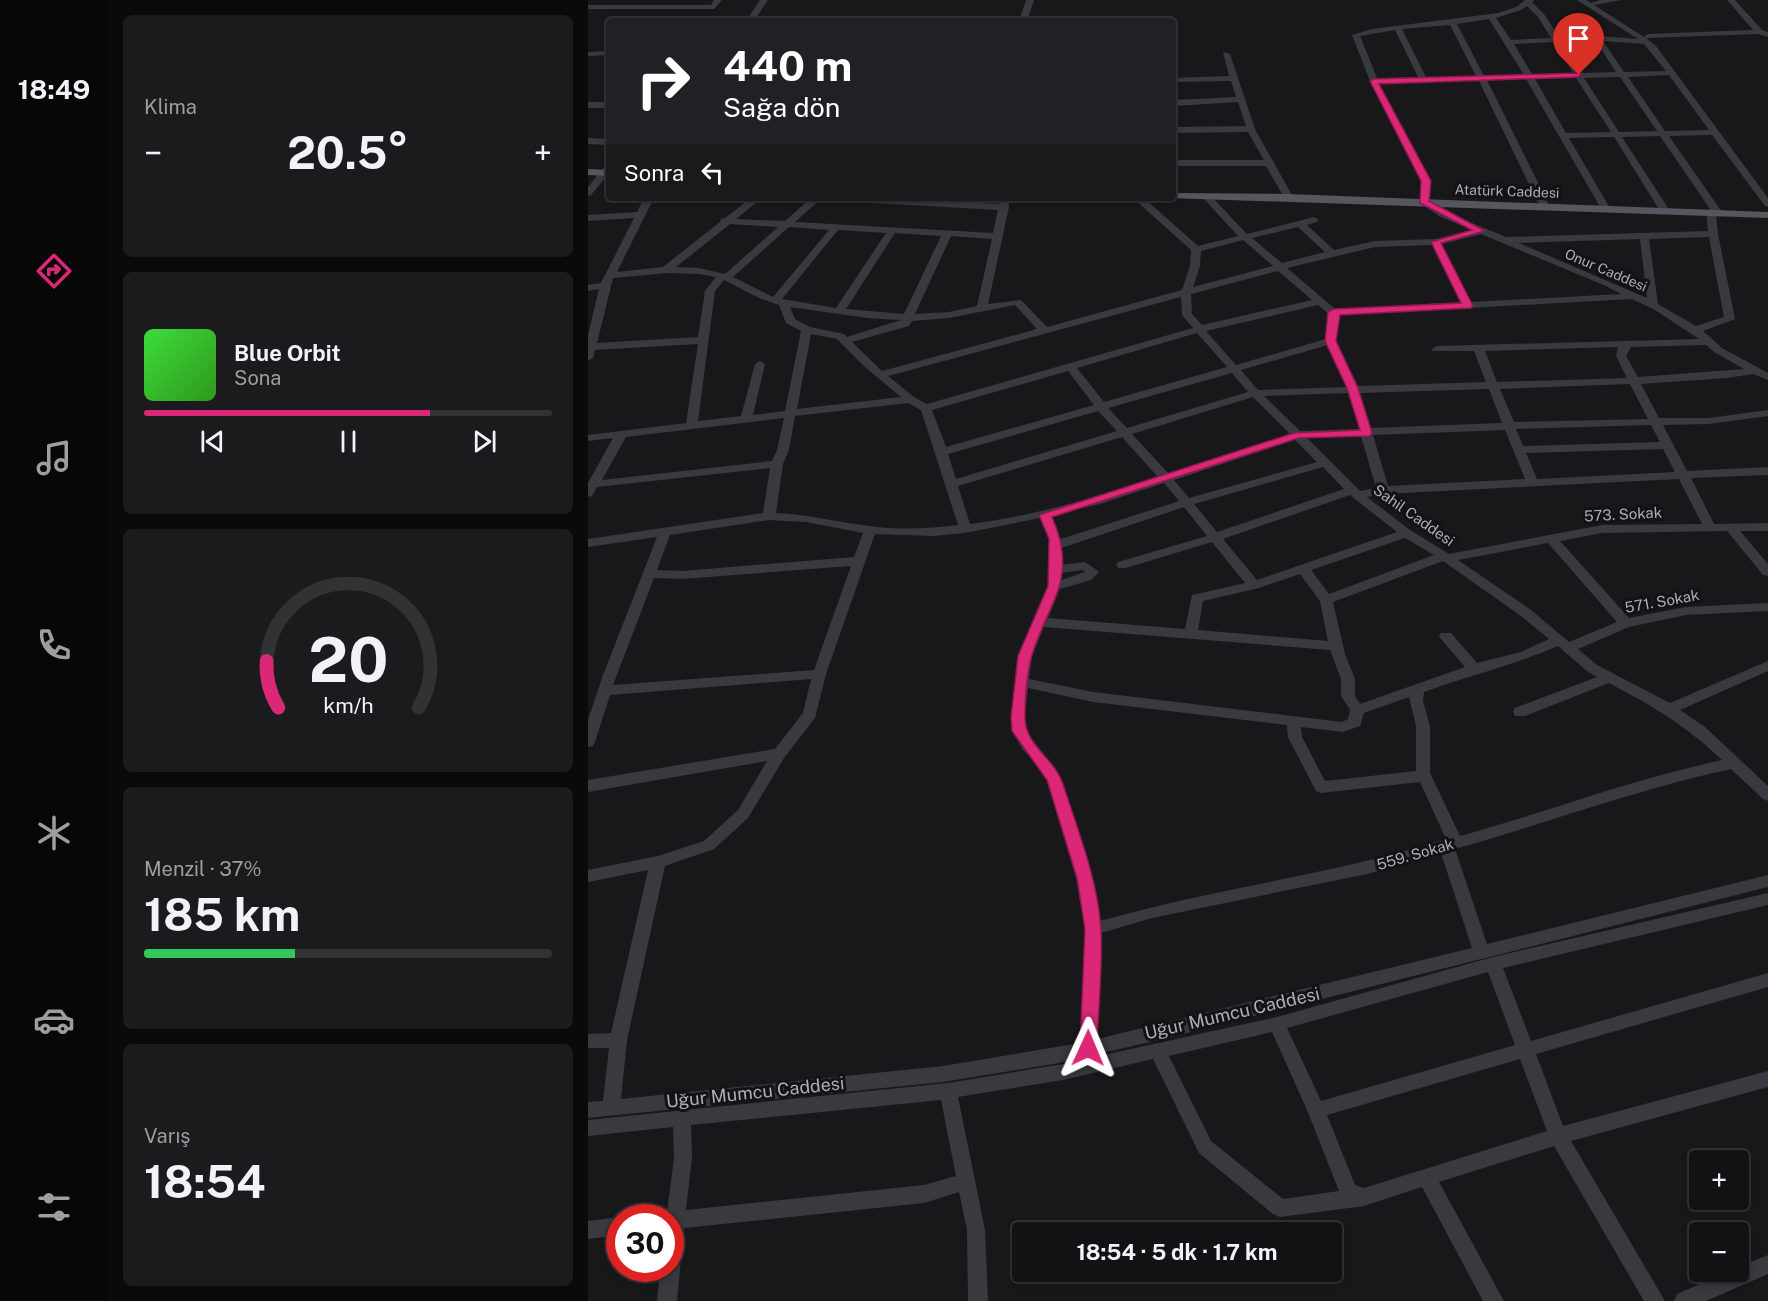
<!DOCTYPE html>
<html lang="tr">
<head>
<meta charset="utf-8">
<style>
	:root { --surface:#121214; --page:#1b1b1d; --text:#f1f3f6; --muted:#9c9ea0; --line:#313234; --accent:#db2777 }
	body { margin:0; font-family:"Public Sans",sans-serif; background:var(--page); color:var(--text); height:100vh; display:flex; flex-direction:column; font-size:22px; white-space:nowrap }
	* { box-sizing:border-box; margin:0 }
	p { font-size:20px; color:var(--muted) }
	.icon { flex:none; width:33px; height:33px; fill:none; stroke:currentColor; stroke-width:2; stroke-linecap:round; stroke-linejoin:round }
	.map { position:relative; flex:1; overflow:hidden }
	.sheet { display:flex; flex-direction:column; gap:15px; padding:15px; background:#0a0a0b; width:480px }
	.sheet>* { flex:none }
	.banner { position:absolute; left:18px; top:18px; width:570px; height:183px; border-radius:6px; box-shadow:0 3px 9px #0003,0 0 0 2px var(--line); background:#202124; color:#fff; overflow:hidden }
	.tools { position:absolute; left:1101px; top:1150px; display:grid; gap:12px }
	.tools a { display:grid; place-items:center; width:60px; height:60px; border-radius:6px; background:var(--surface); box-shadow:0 3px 9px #0003,0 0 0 2px var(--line); font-size:30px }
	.speed { position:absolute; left:18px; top:1204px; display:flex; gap:12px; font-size:30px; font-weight:700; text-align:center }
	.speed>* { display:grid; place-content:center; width:78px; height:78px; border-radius:50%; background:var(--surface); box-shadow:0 3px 9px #0003,0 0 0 2px var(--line); line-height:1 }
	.speed .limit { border:9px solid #d22; background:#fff; color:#111 }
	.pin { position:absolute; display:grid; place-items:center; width:51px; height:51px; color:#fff; margin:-62px -26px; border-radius:50% 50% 50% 0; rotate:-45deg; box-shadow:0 0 6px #0007 }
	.pin .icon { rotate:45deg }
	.me { position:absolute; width:66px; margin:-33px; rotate:1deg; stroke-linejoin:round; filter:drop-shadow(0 0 4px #0008) }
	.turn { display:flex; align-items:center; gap:21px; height:126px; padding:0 18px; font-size:27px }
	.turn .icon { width:78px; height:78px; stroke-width:2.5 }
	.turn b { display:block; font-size:42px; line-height:51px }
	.then { display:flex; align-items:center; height:57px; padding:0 18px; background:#0003; gap:12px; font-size:22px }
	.big { font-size:45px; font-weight:700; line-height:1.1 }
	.sheet .tile { flex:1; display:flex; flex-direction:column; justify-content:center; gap:9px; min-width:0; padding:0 21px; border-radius:9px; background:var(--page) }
	.sheet .dial { align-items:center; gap:0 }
	.dial svg { height:156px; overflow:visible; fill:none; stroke:var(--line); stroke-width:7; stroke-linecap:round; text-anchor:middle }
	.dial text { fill:var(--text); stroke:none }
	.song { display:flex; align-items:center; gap:18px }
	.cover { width:72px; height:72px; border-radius:9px; background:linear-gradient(135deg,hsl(120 70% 55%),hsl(110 70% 35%)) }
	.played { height:6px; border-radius:3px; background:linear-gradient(90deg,var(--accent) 70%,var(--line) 70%) }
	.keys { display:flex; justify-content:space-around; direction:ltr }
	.heat { display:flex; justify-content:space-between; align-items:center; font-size:33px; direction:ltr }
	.charge { height:9px; border-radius:4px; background:linear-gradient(90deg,#34c759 37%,var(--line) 0) }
	.trip { position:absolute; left:424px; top:1222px; width:330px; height:60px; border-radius:6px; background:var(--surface); box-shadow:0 3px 9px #0003,0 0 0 2px var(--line); font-weight:700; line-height:60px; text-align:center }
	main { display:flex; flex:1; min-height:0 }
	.dock { display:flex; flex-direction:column; width:108px; justify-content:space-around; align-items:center; background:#070708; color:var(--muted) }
	.dock .icon { width:42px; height:42px }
	.dock .current { color:var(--accent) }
	.dock b { font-size:27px; color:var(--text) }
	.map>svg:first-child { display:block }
</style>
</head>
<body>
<main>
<nav class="dock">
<b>18:49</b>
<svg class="icon current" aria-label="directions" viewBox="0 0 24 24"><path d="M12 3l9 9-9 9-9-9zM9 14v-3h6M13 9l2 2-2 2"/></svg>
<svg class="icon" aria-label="music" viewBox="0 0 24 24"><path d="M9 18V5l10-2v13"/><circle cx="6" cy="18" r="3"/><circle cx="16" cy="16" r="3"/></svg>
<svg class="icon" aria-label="phone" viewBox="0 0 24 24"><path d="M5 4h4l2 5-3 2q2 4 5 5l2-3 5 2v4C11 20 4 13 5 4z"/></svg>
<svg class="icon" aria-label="climate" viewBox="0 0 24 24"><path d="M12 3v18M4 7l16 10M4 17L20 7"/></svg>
<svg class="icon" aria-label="car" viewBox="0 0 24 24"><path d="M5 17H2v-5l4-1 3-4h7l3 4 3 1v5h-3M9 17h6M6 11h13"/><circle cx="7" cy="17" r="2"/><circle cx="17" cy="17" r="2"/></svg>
<svg class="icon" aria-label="filters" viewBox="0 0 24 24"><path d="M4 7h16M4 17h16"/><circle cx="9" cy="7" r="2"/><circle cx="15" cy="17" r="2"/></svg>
</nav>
<section class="sheet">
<div class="tile"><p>Klima</p>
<div class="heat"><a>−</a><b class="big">20.5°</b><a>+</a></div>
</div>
<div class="tile">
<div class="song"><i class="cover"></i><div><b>Blue Orbit</b><p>Sona</p></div></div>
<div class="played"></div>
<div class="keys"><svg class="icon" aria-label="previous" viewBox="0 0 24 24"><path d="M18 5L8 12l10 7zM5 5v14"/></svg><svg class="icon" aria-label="pause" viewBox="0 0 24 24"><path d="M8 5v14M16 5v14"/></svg><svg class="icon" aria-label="next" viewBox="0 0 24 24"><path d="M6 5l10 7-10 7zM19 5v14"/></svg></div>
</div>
<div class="tile dial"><svg viewBox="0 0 100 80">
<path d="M14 69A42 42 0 1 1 86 69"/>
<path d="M14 69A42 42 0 0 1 8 45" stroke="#db2777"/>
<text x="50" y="56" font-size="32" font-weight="700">20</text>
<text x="50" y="72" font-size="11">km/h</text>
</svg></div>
<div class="tile"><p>Menzil · 37%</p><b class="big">185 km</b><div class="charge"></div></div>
<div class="tile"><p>Varış</p><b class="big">18:54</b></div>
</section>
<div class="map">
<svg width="1180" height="1301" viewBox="0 0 1180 1301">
	<rect width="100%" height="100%" fill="#18181a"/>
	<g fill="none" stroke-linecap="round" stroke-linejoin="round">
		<g fill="#393a3f" fill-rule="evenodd">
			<polygon points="126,0 134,0 126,9 0,9 0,5 123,5"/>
			<polygon points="172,0 180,0 166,21 158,21"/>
			<polygon points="438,0 446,0 439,21 431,21"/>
			<path d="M937,0H946L944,2L956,14L971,37L1009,36L1050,39L989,0H998L1003,3L1013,0H1033L1006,5L1056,37L1060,34L1165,30L1139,0H1147L1174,30L1180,32V37L1170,34L1058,38L1068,46L1180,198V207L1177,206L1124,135L1081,136L1134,212L1128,215L1130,234L1147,319L1115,331L1134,348L1180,373V380L1165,374L1139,378L1053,384L1071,418H1121L1180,410V416L1121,424L1075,425L1099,471L1180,467V475L1103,478L1126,524L1180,523V531H1152L1180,564V576L1175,575L1139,531L1014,533L972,541L1041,618L1098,607L1180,603V611L1098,615L1041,627L990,649L1009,665L1082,703L1180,661V671L1092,710L1117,727L1180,786V801L1175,799L1143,769C1050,789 959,823 867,849L899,944L1180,875V887L575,1039L471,1063L355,1082L0,1118V1102L15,1101L21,1048H0V1034L23,1033L60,870L0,882V870L70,856L116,841L150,810L179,761L0,792V780L187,749L215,713L223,679L22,695L7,742L5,746L0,747V720L15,675L69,537L0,547V539L175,513L182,468L9,487L4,496L0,497V483L25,438L0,441V435L98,423L110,344L7,350L5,358L0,361V335L11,289L0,291V285L13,283L46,218L0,221V215L49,212L56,198H66L29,272L75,267L132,222L133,219L137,218L163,198H174L148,219L197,221L223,198H234L207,222L405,233L410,210L248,201L243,198H300L411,204L414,198H420L421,207L400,304L433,300L459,327L594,290L602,266L603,250L545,198H556L610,246L650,236L616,199L614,197L619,194L622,195L659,234L726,217L731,220L729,222L719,225L746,250L787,241L848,239L884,230L851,216L832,203L833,181L782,81L764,35L784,29L910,13L928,7ZM939,6L950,17L963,38L923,40L908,18L933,10ZM901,19L936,75L896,76L869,24ZM862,25L888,76L838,77L814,29ZM807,30L830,77L789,78L772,36ZM1007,40L1028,72L993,73L973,42ZM1015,41L1056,44L1078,71L1036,72ZM966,42L985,73L944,74L926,44ZM1081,75L1121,130L1077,131L1040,77ZM1032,77L1069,131L1031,132L996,78ZM988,78L1023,132L978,133L947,79ZM938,79L1015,212L1023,210L981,138L1026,137L1072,211L1077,214L1082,211L1034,137L1072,136L1122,209L1118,212L1120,231L918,237L857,212L842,202L843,181L791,83L891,81L952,207L957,210L962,207L899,80ZM142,224L190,227L137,274L111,268L88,267ZM201,227L241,230L185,297L145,277ZM710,227L737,252L694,263L664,238ZM250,230L298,233L248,308L194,299ZM307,233L353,236L316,314L258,309ZM893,234L1018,286L1033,294L882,302L854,244ZM363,236L404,239L389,306L361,312L327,314ZM1121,237L1136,317L1108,326L1070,304L1061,239ZM1052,239L1059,298L931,243ZM655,240L685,266L605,287L612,266L613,251ZM845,245L872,302L747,309L699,268L787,247ZM690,271L724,300L614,325L604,314L603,294ZM80,273L111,274L128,277L117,291L110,337L9,343L25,278ZM136,280L171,298L191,305L198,323L213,331L197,411L165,415L177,364L172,361L167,364L153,416L110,421L127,291ZM593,297L594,315L605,328L339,404L326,397L300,376ZM1044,299L1067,310L1111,339L849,346L844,349L845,351H886L898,382L770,386L748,341L752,315ZM427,305L449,329L294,371L264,342L321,326L324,321L361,318ZM730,305L742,315L738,339L648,365L618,331ZM202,307L279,318L313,320L259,337L256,334L222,327L207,319ZM609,333L639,367L516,402L489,368ZM223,334L249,339L277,367L313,397L209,409ZM740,345L759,387L670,390L653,370ZM1118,345L1126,352L1156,369L1050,377L1038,356L1043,347ZM1030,347L1028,356L1039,378L909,382L897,351ZM480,371L506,405L358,447L344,410ZM644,373L660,392L539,428L520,408ZM1042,384L1060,419L926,422L912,389ZM901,389L914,423L783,428L772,393ZM761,393L771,429L712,431L676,396ZM665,397L702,434L580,473L544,434ZM320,403L333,410L370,525C341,529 310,530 281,526C249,522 219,514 188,513L195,464L201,450L207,416ZM510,411L529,431L368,479L360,454ZM196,418L189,450L184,461L14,480L38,437ZM1063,425L1072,442L935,446L928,429ZM917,430L937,479L800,486L785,435ZM773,436L788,488L772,491L719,438ZM534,437L570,477C509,497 446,516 382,524L370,486ZM707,440L729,462L601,498L586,480ZM1075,449L1087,472L949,479L938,453ZM735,467L756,489L629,532L606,504ZM1091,479L1114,524L1014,525L861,554L822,530L779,497L795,494ZM576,483L591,501L473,539L463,515L512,504ZM762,495L809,532L669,580L635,539ZM596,507L619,536L530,562L528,565L530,568H538L624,542L657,583L604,595L597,629L460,618L472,589L503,580L511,572L497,562L473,565V548ZM452,518L461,539V586L430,656L423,717L424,731L435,750L453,768L459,780L488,878L497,929L492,1043L355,1066L33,1099L39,1040L77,866L126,849L160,818L196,758L227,718L238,674L287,534L345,536L377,533ZM181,520L218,522L275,533L266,557L94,571L69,570L82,535ZM817,538L846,555L741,594L723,570ZM960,543L1029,622L981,642L943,610L870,560ZM855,561L933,616L961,639L933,652L889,663L863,633H853L851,636L853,639L877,667L772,704L767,696V679L757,654L745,602ZM263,566L226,670L25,685L66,578L94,579ZM495,570L497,572L473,580V573ZM712,574L732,601L740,641L610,630L615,601L671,588ZM456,627L742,650L753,679V696L762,710L760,719L754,722L505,692L441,679L444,656ZM970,646L999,671L1009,677L927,708L925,712L927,716H937L1021,683C1066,707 1096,724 1134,760C1045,779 959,812 872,836L842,773V726L835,701L836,692C880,676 926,665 970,646ZM440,688L505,702L699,725L700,737L728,791L733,793L832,782L858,839C745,875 626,888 512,921C503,874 490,827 474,782C467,761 442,746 438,730C435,717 439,701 440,688ZM821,697L828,726V771L737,781L714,737L713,727L755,732L772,726L776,713ZM853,853L884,948L509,1039L513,933L564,918L779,874Z"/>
			<polygon points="21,51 21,55 0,56 0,52"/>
			<polygon points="635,52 642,54 667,129 705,197 703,199 697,199 678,166 585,166 585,160 676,160 660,132 585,133 585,127 658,126 650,102 585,106 585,100 648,97 643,81 585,82 585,78 641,76"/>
			<rect x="0" y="102" width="21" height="6"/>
			<polygon points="0,138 21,139 21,145 0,144"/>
			<polygon points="21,164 21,173 3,195 0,196 0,187 18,165"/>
			<path d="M1180,893V905L915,968L943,1041L1180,973V987L948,1054L975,1126L1180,1071V1087L983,1141L1077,1301H1056L966,1146L851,1182L916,1301H895L834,1187L776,1206L692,1217L685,1214L611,1153L565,1059L475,1080L370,1097L397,1230L400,1301H380L379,1230L371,1192L336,1203L96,1228L89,1301H69L72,1269H82V1218H73L79,1212L86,1158L85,1127L0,1136V1120L360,1083L475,1064L689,1017L905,957ZM900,972L927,1045L733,1101L699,1028ZM684,1032L719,1110L751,1191L695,1199L623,1141L581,1056ZM932,1059L959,1131L776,1188L767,1185L739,1115ZM353,1100L368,1176L336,1185L98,1210L104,1158L103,1125Z"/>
			<polygon points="32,1217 34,1218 32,1218 32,1235 0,1239 0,1221"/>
			<polygon points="1180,1255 1180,1274 1118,1301 1086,1301 1089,1294 1140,1272 1150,1272 1150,1267"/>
		</g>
		<g fill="#55565e" fill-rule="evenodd">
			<polygon points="0,169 21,170 21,176 0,175"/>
			<polygon points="585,193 700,194 1180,212 1180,218 581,198 585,198"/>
		</g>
	</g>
	<path fill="#db2777" stroke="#8e194d" stroke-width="1.5" d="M994,73L991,77L791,84L843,181L841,201L897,231L853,243L885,306L883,308L752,315L748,341L770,388L784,433L782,436L711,438L464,517C491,579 461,600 444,655C439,673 437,700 437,719C438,746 467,759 475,784C490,831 510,880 513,930C515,969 510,1009 509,1048L507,1054L500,1056L494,1054L492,1048L497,929L489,878L459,780L424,731L423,717L430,656L460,586L461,539L451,515L706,433L772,430L759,388L737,341L740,312L746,309L873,303L843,242L884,230L832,203L833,181L782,81L786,79Z"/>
	<g text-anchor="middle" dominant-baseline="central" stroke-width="6" stroke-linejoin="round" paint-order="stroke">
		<g font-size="14" fill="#abaeb9" stroke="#131315">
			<text transform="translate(919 191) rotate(2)">Atatürk Caddesi</text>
			<text transform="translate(1018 270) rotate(23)">Onur Caddesi</text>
		</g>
		<g font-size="15" fill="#abaeb9" stroke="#131315">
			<text transform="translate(1035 514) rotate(-3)">573. Sokak</text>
			<text transform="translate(826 515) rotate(35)">Sahil Caddesi</text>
			<text transform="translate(1074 601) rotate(-10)">571. Sokak</text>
			<text transform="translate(827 854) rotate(-16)">559. Sokak</text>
		</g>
		<g font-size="18" fill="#abaeb9" stroke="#131315">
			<text transform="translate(644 1013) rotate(-13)">Uğur Mumcu Caddesi</text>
			<text transform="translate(167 1092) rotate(-6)">Uğur Mumcu Caddesi</text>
		</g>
	</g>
</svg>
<div class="tools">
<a>+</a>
<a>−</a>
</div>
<div class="speed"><div class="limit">30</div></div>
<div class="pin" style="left:991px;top:75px;background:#d93025"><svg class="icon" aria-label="arrive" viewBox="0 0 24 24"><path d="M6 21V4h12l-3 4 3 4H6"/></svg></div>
<svg class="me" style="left:500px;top:1048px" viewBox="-20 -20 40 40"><path d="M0-17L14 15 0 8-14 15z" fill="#db2777" stroke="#fff" stroke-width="4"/></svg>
<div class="trip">18:54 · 5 dk · 1.7 km</div>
<div class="banner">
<div class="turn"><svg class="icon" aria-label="right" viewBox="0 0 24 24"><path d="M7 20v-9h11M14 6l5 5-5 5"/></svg><div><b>440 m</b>Sağa dön</div></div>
<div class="then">Sonra<svg class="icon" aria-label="left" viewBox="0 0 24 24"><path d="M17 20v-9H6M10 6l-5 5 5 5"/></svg></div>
</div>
</div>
</main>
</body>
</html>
